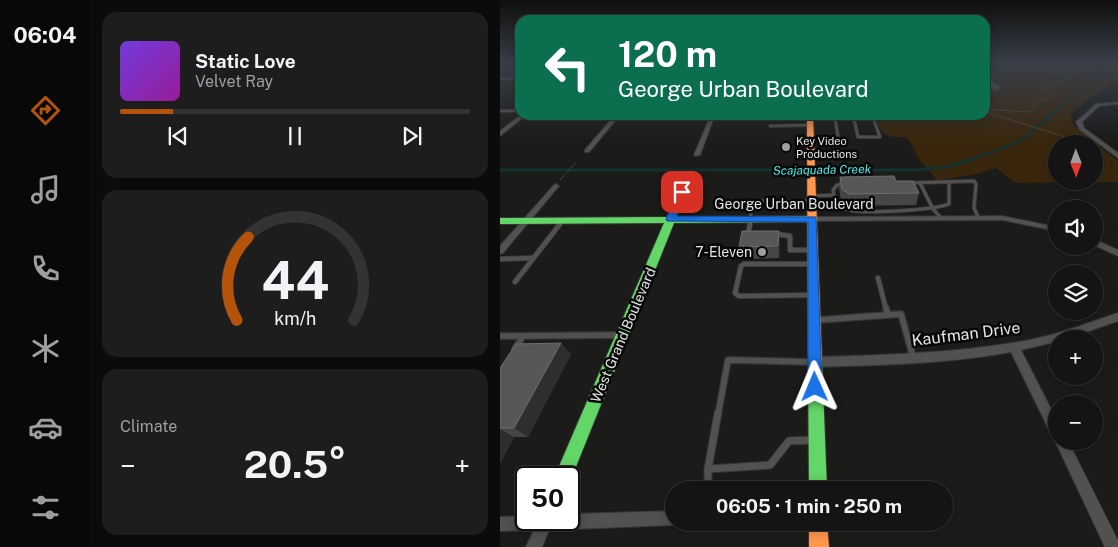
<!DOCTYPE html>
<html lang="en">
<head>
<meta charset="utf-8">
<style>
	:root { --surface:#141414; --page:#1d1d1d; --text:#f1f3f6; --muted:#9d9ea0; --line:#333334; --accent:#b45309 }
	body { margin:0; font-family:"Public Sans",sans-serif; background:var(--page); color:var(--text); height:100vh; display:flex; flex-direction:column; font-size:19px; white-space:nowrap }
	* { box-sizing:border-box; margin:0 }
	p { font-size:16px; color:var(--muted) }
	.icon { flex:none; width:28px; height:28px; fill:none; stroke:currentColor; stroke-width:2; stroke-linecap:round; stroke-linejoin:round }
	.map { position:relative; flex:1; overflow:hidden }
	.panel { display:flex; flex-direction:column; gap:12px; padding:12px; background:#0b0b0b; width:410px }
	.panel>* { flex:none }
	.hud { position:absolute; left:15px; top:15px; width:475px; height:105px; border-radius:15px; box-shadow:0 2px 12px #0003,0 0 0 1px var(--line); background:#0b6e4f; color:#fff; overflow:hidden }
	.needle { width:32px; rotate:179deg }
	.fabs { position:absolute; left:548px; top:135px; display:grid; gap:10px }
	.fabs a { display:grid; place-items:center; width:55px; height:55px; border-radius:50%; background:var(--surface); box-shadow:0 2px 12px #0003,0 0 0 1px var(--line); font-size:25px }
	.speed { position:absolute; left:15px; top:466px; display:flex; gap:10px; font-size:25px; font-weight:700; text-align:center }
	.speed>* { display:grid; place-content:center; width:65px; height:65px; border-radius:50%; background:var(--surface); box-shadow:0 2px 12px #0003,0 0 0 1px var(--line); line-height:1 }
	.speed .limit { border:2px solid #111; border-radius:8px; background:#fff; color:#111 }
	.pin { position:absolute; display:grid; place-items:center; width:42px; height:42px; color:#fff; margin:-21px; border-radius:10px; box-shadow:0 2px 8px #0006 }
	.me { position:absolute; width:55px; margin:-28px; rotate:359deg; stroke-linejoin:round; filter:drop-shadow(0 0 4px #0008) }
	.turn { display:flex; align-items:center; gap:18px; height:105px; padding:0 20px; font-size:22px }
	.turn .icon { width:65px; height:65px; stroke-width:2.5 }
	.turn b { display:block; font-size:35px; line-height:42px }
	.big { font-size:38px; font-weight:700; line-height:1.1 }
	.panel .card { flex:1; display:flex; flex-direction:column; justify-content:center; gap:8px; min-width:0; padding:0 18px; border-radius:15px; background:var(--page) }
	.panel .dial { align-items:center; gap:0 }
	.dial svg { height:130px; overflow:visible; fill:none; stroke:var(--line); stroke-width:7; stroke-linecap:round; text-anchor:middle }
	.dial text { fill:var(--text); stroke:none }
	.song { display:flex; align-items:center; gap:15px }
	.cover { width:60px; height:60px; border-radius:8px; background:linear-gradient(135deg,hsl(260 70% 55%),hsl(300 70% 35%)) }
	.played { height:5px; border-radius:2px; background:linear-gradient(90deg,var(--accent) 15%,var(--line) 15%) }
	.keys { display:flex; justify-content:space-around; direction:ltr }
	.heat { display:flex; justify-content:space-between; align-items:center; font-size:28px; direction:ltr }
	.trip { position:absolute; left:165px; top:481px; width:288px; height:50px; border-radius:25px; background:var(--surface); box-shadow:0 2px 12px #0003,0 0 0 1px var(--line); font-weight:700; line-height:50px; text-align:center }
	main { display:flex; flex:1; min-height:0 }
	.tab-bar { display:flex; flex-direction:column; width:90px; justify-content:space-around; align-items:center; background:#080808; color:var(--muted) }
	.tab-bar .icon { width:35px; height:35px }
	.tab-bar .active { color:var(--accent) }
	.tab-bar b { font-size:22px; color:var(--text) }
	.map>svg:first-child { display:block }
</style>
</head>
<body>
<main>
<nav class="tab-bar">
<b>06:04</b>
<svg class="icon active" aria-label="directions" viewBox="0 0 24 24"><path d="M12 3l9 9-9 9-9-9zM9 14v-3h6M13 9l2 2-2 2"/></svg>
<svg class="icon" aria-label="music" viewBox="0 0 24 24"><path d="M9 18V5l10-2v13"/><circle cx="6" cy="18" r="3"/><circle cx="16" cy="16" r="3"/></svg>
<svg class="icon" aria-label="phone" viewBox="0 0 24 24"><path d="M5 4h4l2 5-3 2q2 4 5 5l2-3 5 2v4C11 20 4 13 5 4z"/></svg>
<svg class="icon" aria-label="climate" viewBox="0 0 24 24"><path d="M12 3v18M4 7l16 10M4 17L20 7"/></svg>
<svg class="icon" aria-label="car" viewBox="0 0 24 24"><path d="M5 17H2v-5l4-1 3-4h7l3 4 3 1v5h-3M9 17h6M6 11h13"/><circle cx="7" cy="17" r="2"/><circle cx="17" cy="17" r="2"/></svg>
<svg class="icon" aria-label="filters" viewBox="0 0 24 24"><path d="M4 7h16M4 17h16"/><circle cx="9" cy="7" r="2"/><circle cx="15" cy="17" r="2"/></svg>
</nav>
<section class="panel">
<div class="card">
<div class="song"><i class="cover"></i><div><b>Static Love</b><p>Velvet Ray</p></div></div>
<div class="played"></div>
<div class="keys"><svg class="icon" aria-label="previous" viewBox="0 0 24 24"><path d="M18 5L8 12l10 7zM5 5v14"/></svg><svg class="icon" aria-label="pause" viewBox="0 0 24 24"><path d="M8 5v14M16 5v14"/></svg><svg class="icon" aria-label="next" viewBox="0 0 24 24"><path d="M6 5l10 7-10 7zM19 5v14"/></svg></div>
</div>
<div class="card dial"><svg viewBox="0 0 100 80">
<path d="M14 69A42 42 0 1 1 86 69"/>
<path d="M14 69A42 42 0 0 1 21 18" stroke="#b45309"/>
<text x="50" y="56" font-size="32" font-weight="700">44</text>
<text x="50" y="72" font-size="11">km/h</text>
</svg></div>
<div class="card"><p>Climate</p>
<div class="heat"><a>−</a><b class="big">20.5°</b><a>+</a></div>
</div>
</section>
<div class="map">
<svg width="618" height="547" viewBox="0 0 618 547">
	<rect width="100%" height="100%" fill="#1b1b1a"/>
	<path fill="#39260d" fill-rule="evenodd" d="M485,64H618V81L583,103L571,114L572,122L576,128L618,161V182L516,183L496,168L472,175L437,180L419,159L407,137C385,138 382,136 374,115H485ZM556,144H594V181H556Z"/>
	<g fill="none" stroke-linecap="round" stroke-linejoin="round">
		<polyline stroke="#113231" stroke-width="2" points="561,106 611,64"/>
		<polyline stroke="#113231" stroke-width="2.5" points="473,159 520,141 562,105"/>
		<polyline stroke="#113231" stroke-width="3" points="0,170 415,170 448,167 476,158"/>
		<g stroke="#353635" stroke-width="2.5">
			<polyline id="lane-far5" points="485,76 493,76 490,72"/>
		</g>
		<g stroke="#353635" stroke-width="4">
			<g id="lane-far4">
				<polyline points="353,115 358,137 380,137 372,115"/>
				<polyline points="270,126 310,125"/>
				<polyline points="339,142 335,118 372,117"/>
			</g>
		</g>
		<g stroke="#353635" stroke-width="4.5">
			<g id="lane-far3">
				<polyline points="409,183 474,181 476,184 474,208 478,217"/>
				<polyline points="420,183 433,209 440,217"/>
				<path d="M343,184L337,185L333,190C334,197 338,205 345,209C360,215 433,210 449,204V182"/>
				<polyline points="312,196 334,195"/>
				<polyline points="59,225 62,221"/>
				<polyline points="249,225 253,201 311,201"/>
			</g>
		</g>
		<g stroke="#353635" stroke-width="6">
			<g id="lane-far2">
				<polyline points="276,234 290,236 290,250 312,250"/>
				<polyline points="248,235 250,224"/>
				<polyline points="0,259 33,258"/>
				<polyline points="312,264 244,264 241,266 235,293 239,296 312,295"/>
				<polyline points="378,278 386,309"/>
				<polyline points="15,282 60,224"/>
			</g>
		</g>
		<g stroke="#353635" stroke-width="8">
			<g id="lane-far1">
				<polyline points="386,308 388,315"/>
				<polyline points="318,320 401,314 413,357"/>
				<polyline points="0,336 121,335"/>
				<polyline points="15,349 23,336"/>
				<polyline points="218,415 228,360 313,362"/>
			</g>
		</g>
		<g stroke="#353635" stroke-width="9">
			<g id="lane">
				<polyline points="208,469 270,465 289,441 313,440"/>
				<polyline points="208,490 208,469 218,413"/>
			</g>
		</g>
		<g stroke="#353635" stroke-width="2">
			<g id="street">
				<polygon points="20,77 20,79 0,80 0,78"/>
				<polygon points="618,102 618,104 599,106 582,122 584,128 618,153 618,158 580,130 576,122 596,104"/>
				<rect x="0" y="110" width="20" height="2"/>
				<polygon points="21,115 26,115 0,136 0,131"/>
				<polygon points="115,115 120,115 89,152 85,152 85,150"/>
				<polygon points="211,115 215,115 200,155 195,156 194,155"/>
				<polygon points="56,184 59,186 58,187 3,253 0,254 0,246 54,185"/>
				<polygon points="502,216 556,227 556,231 502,220 313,221 309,219 313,217"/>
				<polygon points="594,239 618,250 618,256 594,245"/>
				<path d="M618,313V321L566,339H556L555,342L521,350L556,419V441H568L618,541V547H605L557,445L555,441L556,438L552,436L511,352C447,364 380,365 314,367L310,365L309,362L310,359L314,357C387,355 462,353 534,339C563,333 590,322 618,313Z"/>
				<polygon points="174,511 174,522 179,522 174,525 49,530 42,547 26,547 34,530 0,531 0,517 26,516 26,520 69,520 69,514"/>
			</g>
		</g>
		<g stroke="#353635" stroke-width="2">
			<g id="fast">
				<polygon points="182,189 186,192 176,217 313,216 318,219 313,222 174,223 69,484 69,478 54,478 164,223 0,224 0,218 167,217 178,192"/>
				<polygon points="315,355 320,357 322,361 327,490 309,490 308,361 310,357"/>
			</g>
		</g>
		<g stroke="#353635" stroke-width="2">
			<g id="slow">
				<polygon points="307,115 313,115 322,361 320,365 315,367 310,365 308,361"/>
				<polygon points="309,522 327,522 329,547 309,547"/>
			</g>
		</g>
		<g stroke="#525352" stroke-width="1" stroke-dasharray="2 1" stroke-linecap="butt">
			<polyline points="524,64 549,72 575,73"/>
			<polyline points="564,71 575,69 579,64"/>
			<polyline points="485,109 529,112 534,109 535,104 550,96 546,88 563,82 577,71 575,69"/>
			<polyline points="485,112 588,144"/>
			<polyline points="60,180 76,162"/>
		</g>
		<use href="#lane-far5" stroke="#515150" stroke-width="2"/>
		<use href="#lane-far4" stroke="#515150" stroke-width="2.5"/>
		<use href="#lane-far3" stroke="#515150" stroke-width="3"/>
		<use href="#lane-far2" stroke="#515150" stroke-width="4.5"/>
		<use href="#lane-far1" stroke="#515150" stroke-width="5.5"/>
		<use href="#lane" stroke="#515150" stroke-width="7"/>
		<use href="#street" fill="#515150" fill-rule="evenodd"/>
		<use href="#fast" fill="#63d668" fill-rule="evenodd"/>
		<use href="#slow" fill="#ff974d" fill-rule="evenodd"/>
	</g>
	<g fill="#454645">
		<polygon points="485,76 500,88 498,91 485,91"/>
		<polygon points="340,177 396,181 419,193 416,205 348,206 341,201 339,188"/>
		<polygon points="280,243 279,258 242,259 239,247"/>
		<polygon points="71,354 28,437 14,437 0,463 0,368"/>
	</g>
	<g fill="#2d2e2d">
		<polygon points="279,231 280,243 279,258 278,246"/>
		<polygon points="61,343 71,354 28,437 14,428"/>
		<polygon points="0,429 14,437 0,463"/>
	</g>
	<g fill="#565756" stroke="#6c6e6c">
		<polygon points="485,76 487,76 500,88 486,88 485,87"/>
		<polygon points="394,176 396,181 413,181 419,193 349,194 342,189 340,177"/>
		<polygon points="242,231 279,231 278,246 239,247"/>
		<polygon points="61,343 14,428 0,428 0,368 16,344"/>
	</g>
	<linearGradient id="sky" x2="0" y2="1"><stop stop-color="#0f0f0e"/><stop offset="0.45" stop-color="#393f49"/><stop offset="1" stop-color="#393f49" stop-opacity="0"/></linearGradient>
	<rect width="618" height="141" fill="url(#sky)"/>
	<polygon fill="#1a73e8" stroke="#114b97" points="182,189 186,192 177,216 316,217 322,387 320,392 315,394 310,392 308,387 308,222 167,221 166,219 177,192"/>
	<g fill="#9e9f9d" stroke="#060706" stroke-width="2">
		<circle cx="286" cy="147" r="5"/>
		<circle cx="262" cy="252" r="5"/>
	</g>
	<g text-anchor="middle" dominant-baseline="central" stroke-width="5" stroke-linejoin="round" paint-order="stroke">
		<g font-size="11" fill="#e4e6e4" stroke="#060706" text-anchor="start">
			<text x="296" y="141">Key Video<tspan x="296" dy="13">Productions</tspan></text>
		</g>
		<g font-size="12" font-style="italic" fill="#48f0eb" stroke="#060706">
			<text transform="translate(322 170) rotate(-1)">Scajaquada Creek</text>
		</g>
		<g font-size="14" fill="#e4e6e4" stroke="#060706">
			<text x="294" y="204">George Urban Boulevard</text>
			<text transform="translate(123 335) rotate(-67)">West Grand Boulevard</text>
		</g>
		<g font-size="14" fill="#e4e6e4" stroke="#060706" text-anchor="end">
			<text x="252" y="252">7-Eleven</text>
		</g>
		<g font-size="16" fill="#e4e6e4" stroke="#060706">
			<text transform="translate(466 334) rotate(-7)">Kaufman Drive</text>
		</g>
	</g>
</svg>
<div class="fabs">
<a><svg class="needle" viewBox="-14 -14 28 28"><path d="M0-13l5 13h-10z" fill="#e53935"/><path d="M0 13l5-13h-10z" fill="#9d9ea0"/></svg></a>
<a><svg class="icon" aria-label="sound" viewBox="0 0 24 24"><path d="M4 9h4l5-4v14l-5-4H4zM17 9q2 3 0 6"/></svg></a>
<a><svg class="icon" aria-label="layers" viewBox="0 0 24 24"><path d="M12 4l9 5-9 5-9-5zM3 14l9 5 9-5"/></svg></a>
<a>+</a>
<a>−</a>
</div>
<div class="speed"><div class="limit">50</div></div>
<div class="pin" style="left:182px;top:192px;background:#d93025"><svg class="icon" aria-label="arrive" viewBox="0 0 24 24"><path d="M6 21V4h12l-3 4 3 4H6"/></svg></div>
<svg class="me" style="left:315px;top:387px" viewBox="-20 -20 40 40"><path d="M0-17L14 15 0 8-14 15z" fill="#1a73e8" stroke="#fff" stroke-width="4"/></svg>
<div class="trip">06:05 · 1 min · 250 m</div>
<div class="hud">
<div class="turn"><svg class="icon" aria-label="left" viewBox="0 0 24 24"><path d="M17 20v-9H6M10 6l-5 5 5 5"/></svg><div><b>120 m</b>George Urban Boulevard</div></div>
</div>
</div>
</main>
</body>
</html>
